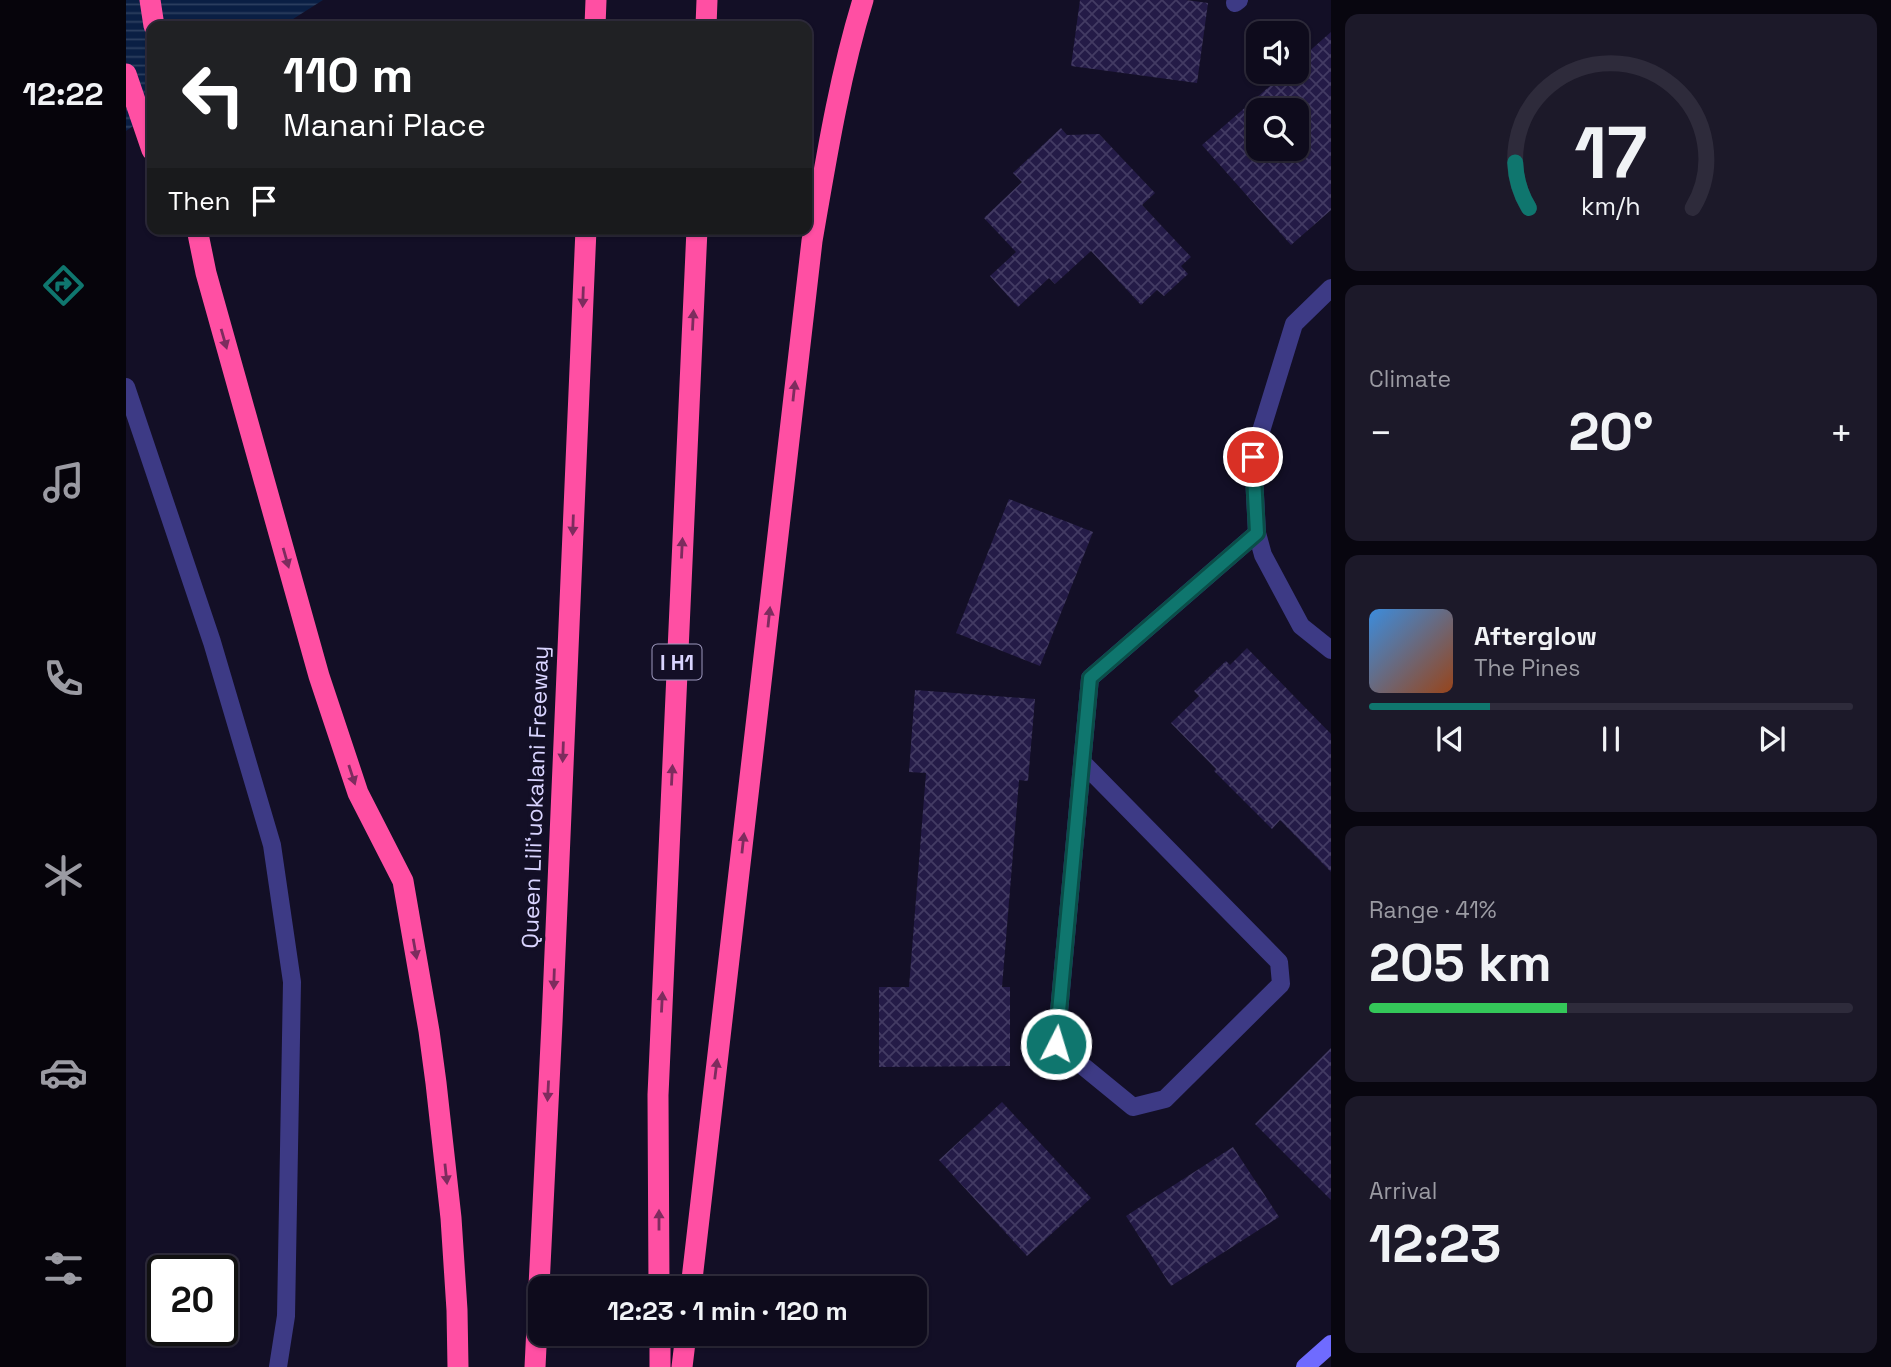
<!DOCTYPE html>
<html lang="en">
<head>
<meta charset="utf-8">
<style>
	:root { --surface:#0e0b1c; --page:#1c1929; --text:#f1f3f6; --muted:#9b9ba3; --line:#2e2b3b; --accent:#0f766e }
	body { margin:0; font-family:"Space Grotesk",sans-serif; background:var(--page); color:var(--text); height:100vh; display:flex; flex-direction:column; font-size:26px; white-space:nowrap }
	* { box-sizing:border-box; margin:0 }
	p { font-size:23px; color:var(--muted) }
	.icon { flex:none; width:38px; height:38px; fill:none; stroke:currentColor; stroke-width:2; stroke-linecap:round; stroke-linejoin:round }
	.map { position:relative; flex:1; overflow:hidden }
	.panel { display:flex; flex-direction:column; gap:14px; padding:14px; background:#08060f; width:560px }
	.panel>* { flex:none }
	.hud { position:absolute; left:21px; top:21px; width:665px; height:214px; border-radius:14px; box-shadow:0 2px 5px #0004,0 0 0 2px var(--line); background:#202124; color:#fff; overflow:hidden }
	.buttons { position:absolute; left:1120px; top:21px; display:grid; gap:14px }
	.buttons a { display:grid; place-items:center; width:63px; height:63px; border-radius:14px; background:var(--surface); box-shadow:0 2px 5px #0004,0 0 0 2px var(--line); font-size:35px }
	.speed { position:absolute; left:21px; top:1255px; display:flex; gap:14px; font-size:35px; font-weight:700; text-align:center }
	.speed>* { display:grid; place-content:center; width:91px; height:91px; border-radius:50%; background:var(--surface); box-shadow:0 2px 5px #0004,0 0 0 2px var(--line); line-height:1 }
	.speed .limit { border:4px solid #111; border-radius:10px; background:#fff; color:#111 }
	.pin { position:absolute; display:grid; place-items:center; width:60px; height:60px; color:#fff; margin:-30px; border:4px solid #fff; border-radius:50%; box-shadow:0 2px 7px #0007 }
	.me { position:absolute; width:77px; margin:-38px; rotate:5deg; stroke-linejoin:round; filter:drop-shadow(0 0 5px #0008) }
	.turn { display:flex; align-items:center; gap:24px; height:147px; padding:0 21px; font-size:32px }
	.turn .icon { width:91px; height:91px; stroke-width:2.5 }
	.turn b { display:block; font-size:49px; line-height:60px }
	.then { display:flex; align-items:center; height:66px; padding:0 21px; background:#0003; gap:14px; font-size:26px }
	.big { font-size:52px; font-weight:600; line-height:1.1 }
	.panel .widget { flex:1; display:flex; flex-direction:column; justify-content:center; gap:10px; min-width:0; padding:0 24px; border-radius:14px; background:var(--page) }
	.panel .dial { align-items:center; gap:0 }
	.dial svg { height:182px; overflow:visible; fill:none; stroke:var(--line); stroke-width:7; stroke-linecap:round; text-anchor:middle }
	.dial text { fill:var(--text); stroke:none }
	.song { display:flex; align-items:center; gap:21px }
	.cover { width:84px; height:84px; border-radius:10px; background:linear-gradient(135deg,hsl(210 70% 55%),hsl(20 70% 35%)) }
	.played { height:7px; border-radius:4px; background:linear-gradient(90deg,var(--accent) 25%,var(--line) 25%) }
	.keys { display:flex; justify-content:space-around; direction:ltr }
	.heat { display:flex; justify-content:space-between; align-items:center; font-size:38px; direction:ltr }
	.charge { height:10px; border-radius:5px; background:linear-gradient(90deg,#34c759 41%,var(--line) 0) }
	.trip { position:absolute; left:402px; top:1276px; width:399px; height:70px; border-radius:14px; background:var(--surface); box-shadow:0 2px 5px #0004,0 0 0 2px var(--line); font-weight:600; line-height:70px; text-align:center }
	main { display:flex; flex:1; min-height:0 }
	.dock { display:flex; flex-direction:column; width:126px; justify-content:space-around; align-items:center; background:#06040b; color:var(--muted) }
	.dock .icon { width:49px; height:49px }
	.dock .on { color:var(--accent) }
	.dock b { font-size:32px; color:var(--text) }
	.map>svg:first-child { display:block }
</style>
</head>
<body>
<main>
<nav class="dock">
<b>12:22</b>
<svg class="icon on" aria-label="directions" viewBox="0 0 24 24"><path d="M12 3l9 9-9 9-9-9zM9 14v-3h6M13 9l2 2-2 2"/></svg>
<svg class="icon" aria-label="music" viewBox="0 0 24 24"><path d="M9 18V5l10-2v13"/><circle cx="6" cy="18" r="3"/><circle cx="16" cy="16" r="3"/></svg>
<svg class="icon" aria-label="phone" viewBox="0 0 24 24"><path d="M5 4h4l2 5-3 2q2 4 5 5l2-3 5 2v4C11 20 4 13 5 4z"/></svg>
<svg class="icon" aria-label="climate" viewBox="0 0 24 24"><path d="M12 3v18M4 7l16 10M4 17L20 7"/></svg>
<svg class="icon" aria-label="car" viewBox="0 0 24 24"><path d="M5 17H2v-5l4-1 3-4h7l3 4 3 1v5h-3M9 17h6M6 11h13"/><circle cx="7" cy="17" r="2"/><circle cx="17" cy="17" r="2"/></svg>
<svg class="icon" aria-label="filters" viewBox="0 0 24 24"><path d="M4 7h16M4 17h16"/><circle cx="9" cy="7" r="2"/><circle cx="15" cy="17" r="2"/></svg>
</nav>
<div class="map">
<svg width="1205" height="1367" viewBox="0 0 1205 1367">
	<defs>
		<pattern id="water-rules" width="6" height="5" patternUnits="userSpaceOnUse" patternTransform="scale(1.75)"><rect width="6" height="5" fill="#0a1f44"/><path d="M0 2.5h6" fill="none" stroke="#2d3f60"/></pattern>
		<pattern id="building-cross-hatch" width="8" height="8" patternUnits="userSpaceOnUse" patternTransform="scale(1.75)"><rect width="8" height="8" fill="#241b47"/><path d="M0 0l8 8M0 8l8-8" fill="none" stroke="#433b63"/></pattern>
	</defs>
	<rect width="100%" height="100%" fill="#130f26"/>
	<polygon fill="url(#water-rules)" points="0,0 197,0 156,26 26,26 26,113 0,131"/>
	<g fill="url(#building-cross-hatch)" fill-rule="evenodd">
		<polygon points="954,0 1060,0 1082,3 1071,83 945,66"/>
		<path d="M1205,32V210L1165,245L1076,145L1160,72H1171V62ZM1132,110H1171V149H1132Z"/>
		<polygon points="935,128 941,135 973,134 1029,193 1016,205 1065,257 1055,266 1062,274 1038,296 1031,290 1015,305 965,251 929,284 923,278 892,307 864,276 890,252 858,218 896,182 887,173"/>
		<polygon points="883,499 967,532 914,666 830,633"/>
		<polygon points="1121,648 1205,734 1205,872 1154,820 1146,829 1088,771 1090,769 1045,723 1073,696 1068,691 1100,661 1104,665"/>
		<polygon points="789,690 909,699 902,781 893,780 876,987 884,987 884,1066 753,1067 753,987 783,987 800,773 783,772"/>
		<polygon points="1205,1048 1205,1200 1129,1124"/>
		<polygon points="876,1102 965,1198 901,1256 813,1160"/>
		<polygon points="1107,1147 1153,1217 1045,1286 1000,1216"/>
	</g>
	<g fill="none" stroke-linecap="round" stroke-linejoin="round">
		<g stroke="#3d3a85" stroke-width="18">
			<polyline points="1109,3 1113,0"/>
			<polyline points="0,387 86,642 146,845 166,982 160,1316 152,1367"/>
			<polyline points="956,762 1153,962 1155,984 1039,1099 1007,1107 930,1044 964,678 1131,533"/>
		</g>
		<polyline stroke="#3d3a85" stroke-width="18" points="1205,288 1168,324 1127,457 1131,533 1137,555 1175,626 1205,650"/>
		<polyline stroke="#6f6bff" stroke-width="18" points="1179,1367 1205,1344"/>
		<g stroke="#ff4fa3" stroke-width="21">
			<polyline points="24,0 28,26"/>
			<polyline points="469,26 470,0"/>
			<polyline points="580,26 581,0"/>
			<polyline points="0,74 26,150"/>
			<polyline points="71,229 80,273 193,676 232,793 277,881 303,1031 310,1083 325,1218 331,1310 332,1367"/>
			<polyline points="533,1288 532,1095 571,229"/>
			<path d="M565,1288L686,241C700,160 713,78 737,0"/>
			<polyline points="534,1334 534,1367"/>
			<polyline points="409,1367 426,1023 460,229"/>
			<polyline points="556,1367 560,1334"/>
		</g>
	</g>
	<defs><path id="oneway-solid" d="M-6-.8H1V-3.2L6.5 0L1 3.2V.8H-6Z" transform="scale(1.75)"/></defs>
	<g fill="#7d2c5e">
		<use href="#oneway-solid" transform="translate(457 297) rotate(92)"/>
		<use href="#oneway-solid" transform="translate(567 320) rotate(-87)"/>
		<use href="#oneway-solid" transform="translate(98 339) rotate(74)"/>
		<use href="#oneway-solid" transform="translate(668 391) rotate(-84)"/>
		<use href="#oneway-solid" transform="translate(447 525) rotate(92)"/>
		<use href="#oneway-solid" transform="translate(556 548) rotate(-87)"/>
		<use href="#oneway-solid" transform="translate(160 558) rotate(74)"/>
		<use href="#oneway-solid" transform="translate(643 617) rotate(-84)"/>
		<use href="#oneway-solid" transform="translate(437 752) rotate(92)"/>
		<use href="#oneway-solid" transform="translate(226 775) rotate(72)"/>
		<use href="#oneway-solid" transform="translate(546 775) rotate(-87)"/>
		<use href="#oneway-solid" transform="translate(617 843) rotate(-84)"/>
		<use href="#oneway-solid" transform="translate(289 949) rotate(80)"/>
		<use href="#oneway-solid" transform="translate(428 979) rotate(92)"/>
		<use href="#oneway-solid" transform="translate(536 1002) rotate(-87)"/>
		<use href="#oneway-solid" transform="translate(590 1069) rotate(-83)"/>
		<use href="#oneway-solid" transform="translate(422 1091) rotate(93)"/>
		<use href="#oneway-solid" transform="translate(320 1174) rotate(84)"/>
		<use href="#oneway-solid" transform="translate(533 1220) rotate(-90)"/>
	</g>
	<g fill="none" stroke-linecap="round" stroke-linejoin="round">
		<g stroke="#0a4d48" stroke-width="18">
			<polyline id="route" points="930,1044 964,678 1131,533 1127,457"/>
		</g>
		<use href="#route" stroke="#0f766e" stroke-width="12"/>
	</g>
	<g text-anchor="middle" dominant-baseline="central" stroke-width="7" stroke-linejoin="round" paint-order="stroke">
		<rect fill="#130f26" stroke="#9e99be" stroke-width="2" x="526.5" y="644.5" width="49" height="35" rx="5"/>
		<g font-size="21" font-weight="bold" fill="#d9d4ff">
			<text x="551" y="662">I H1</text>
		</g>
		<g font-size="23" fill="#d9d4ff" stroke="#130f26">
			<text transform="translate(409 797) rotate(-88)">Queen Liliʻuokalani Freeway</text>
		</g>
	</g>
</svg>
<div class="buttons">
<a><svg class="icon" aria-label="sound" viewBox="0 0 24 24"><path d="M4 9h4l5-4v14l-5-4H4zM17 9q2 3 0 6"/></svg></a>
<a><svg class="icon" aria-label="search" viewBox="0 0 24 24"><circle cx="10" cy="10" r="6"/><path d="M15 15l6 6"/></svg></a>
</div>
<div class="speed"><div class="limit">20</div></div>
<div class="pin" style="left:1127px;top:457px;background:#d93025"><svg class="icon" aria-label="arrive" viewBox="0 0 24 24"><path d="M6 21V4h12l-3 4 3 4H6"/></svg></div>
<svg class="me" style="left:930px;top:1044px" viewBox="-20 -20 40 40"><circle r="17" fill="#0f766e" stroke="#fff" stroke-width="3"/><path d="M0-11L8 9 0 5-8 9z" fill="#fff"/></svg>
<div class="trip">12:23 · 1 min · 120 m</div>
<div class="hud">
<div class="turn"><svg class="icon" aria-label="left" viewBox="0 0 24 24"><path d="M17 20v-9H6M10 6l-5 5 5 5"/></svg><div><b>110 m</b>Manani Place</div></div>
<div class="then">Then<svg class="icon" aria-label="arrive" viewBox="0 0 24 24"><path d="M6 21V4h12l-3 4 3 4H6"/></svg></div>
</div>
</div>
<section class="panel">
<div class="widget dial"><svg viewBox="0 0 100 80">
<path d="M14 69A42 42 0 1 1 86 69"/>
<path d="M14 69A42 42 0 0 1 8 49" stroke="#0f766e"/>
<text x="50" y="56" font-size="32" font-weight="700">17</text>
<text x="50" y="72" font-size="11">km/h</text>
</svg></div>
<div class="widget"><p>Climate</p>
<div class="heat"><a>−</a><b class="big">20°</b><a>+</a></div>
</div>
<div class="widget">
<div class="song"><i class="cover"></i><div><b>Afterglow</b><p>The Pines</p></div></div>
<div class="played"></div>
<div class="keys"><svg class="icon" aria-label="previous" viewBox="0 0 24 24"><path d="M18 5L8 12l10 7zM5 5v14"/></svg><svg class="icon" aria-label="pause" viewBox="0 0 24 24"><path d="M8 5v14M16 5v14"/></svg><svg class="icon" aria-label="next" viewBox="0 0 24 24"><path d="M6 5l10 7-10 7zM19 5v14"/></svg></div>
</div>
<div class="widget"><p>Range · 41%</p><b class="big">205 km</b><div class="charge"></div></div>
<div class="widget"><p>Arrival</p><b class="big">12:23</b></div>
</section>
</main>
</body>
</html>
